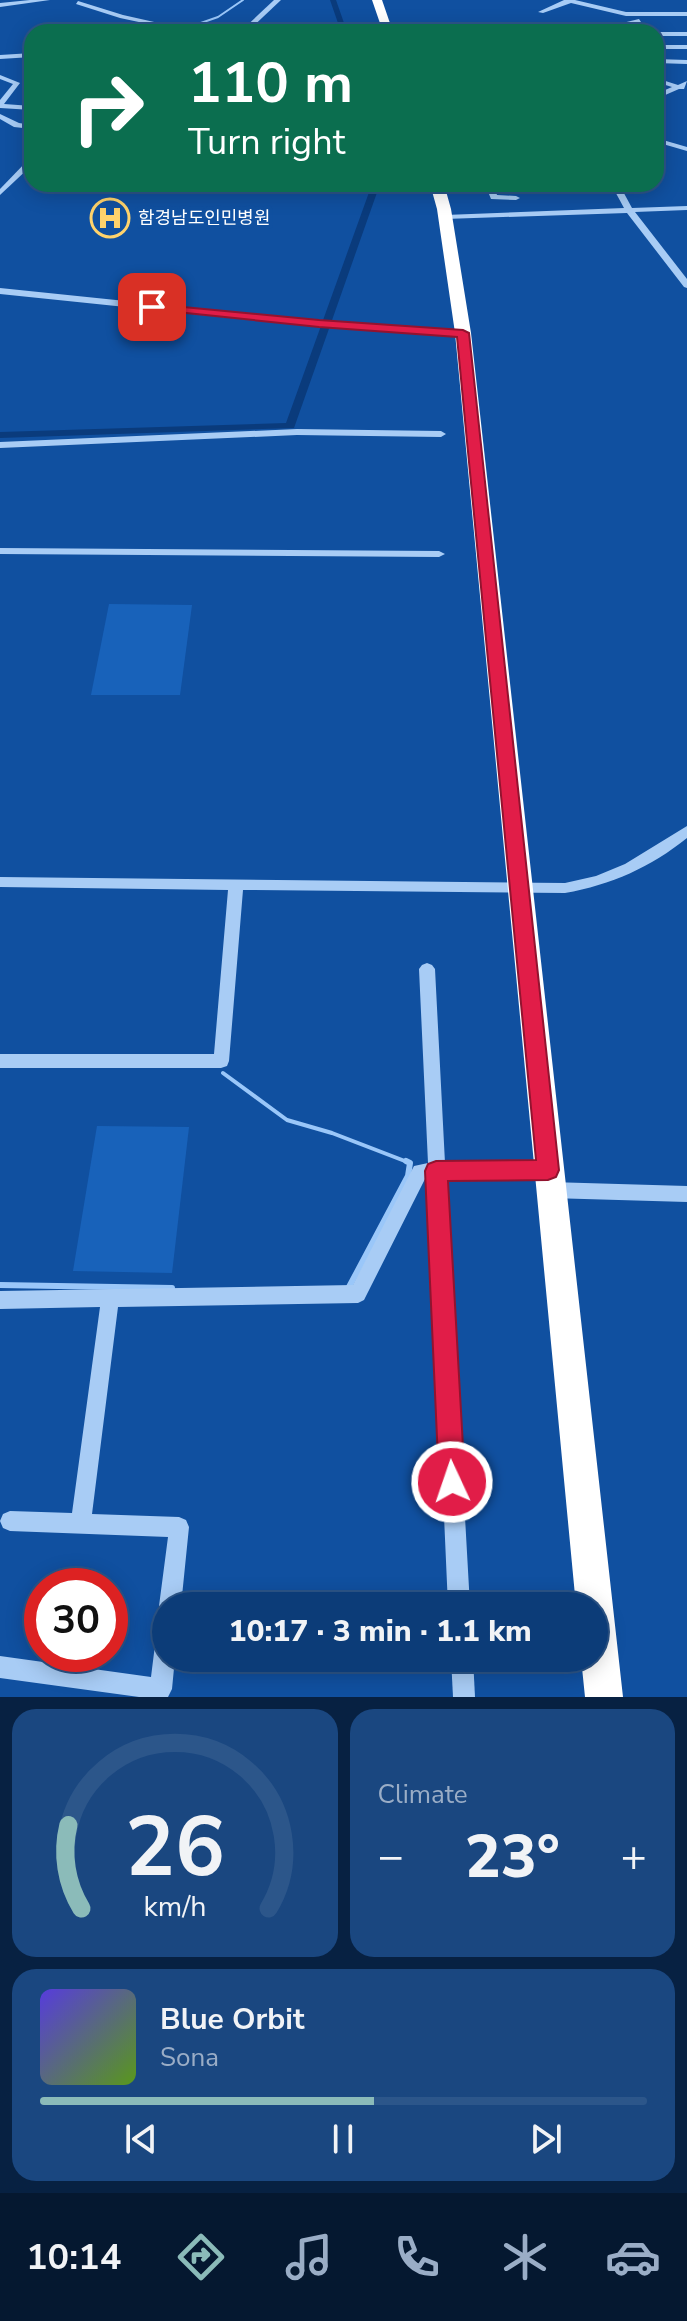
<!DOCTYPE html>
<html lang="en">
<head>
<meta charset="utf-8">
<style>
	:root { --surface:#0c3c78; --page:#1a4780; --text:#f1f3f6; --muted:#9aadc6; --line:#2c568a; --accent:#8bbbb9 }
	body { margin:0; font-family:"Nunito Sans","Noto Sans KR",sans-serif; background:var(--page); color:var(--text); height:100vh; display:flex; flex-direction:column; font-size:30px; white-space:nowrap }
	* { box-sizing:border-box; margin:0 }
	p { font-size:26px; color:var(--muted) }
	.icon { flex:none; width:44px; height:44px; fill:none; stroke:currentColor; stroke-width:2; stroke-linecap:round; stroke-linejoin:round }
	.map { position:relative; height:1697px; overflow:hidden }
	.details { display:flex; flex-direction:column; gap:12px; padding:12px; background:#072142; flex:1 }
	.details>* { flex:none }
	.guide { position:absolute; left:24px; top:24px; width:640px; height:168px; border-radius:24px; box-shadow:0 4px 20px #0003,0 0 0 2px var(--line); background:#0b6e4f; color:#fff; overflow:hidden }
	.speed { position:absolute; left:24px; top:1568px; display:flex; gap:16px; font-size:40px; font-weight:700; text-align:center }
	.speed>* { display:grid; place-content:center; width:104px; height:104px; border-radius:50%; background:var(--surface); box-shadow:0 4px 20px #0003,0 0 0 2px var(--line); line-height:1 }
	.speed .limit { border:12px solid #d22; background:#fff; color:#111 }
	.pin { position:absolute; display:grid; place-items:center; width:68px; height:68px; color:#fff; margin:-34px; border-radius:16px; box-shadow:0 4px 12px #0006 }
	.me { position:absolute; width:88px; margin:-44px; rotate:357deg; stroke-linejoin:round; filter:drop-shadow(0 0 6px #0008) }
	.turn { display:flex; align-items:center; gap:28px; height:168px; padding:0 32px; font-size:36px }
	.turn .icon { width:104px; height:104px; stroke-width:2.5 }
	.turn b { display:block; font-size:56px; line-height:68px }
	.big { font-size:60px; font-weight:800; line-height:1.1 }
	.details .widget { flex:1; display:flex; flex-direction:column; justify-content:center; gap:12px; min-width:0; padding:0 28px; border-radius:24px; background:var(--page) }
	.details .dial { align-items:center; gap:0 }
	.dial svg { height:208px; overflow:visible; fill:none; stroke:var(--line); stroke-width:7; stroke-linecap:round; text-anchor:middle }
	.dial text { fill:var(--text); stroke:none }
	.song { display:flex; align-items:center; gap:24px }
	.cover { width:96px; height:96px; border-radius:12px; background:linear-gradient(135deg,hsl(250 70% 55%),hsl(90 70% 35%)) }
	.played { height:8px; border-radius:4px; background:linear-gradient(90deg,var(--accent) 55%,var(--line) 55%) }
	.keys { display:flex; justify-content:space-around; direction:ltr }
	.heat { display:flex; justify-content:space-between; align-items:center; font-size:44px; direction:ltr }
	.details .tiles { flex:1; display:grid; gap:12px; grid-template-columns:1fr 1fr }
	.widget:last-child { grid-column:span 2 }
	.trip { position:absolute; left:152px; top:1592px; width:456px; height:80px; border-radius:40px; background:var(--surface); box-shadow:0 4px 20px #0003,0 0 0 2px var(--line); font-weight:800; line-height:80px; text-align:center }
	.tabs { display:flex; height:128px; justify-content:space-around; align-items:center; background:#051830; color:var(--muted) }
	.tabs .icon { width:56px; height:56px }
	.tabs .on { color:var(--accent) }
	.tabs b { font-size:36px; color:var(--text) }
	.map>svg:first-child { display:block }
</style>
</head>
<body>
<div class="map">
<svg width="687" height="1697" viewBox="0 0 687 1697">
	<rect width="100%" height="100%" fill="#1050a0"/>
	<g fill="#1862ba">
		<polygon points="109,604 192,605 180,695 91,695"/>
		<polygon points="97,1126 189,1127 172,1273 73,1271"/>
	</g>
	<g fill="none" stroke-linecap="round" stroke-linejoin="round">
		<polyline stroke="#9ac7f9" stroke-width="2" points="175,32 218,17 243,0"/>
		<polyline stroke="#9ac7f9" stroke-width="4" points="223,1073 287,1120 332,1133 410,1163"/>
		<g stroke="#9ac7f9" stroke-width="6">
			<polyline points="0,1285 172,1288"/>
			<polyline points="349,1287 408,1176 410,1163 406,1161"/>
		</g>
		<g fill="#0a3b7c" fill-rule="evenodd">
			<polygon points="330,0 336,0 344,23 344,32 338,32 338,23"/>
			<polygon points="372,184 380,184 294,428 0,438 0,432 286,423"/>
		</g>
		<g fill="#a8ccf5" fill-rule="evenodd">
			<polygon points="30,0 50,0 0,7 0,3"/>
			<polygon points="274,0 281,0 247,32 240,32"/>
			<polygon points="564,0 575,0 626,12 687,12 687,16 626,16 571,3 543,13 538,12"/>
			<polygon points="78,1 123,15 172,26 173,30 160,32 167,28 120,18 76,4"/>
			<polygon points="639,19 641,22 614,29 563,26 566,24 614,25"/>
			<rect x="656" y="32" width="31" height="4"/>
			<rect x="656" y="45" width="31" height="4"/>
			<polygon points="32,53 32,57 0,59 0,55"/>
			<polygon points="656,59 687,60 687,64 656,63"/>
			<polygon points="0,75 20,83 4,104 32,106 32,110 0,108 0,100 13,84 0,79"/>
			<polygon points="656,78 678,85 687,81 684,89 679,89 656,99 656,94 672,87 656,82"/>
			<polygon points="0,114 19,123 32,125 32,129 14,127 0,119"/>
			<polygon points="656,138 687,147 687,151 656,142"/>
			<polygon points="29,159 32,159 32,165 0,195 0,189"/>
			<polygon points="485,184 493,184 497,195 516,196 520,198 516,200 491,199"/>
			<polygon points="611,184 619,184 632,208 687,206 687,210 635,212 687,279 687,288 684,287 627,213 445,219 441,217 445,215 624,208"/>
			<polygon points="0,288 319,321 463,330 468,333 463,336 319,327 0,294"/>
			<polygon points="297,429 441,431 446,434 441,437 297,435 0,448 0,442"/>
			<polygon points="0,548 439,551 445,554 439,557 0,554"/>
			<path d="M687,826V838C651,867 611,885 565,893L243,890L229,1061L227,1066L221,1068H0V1054H214L228,890L0,887V877L565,883L596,876L625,864Z"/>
			<polygon points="427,963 432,965 435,969 445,1163 548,1162 554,1165 557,1170 554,1175 548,1178 446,1179 470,1606 448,1606 429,1179 425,1179 364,1300 358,1303 118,1307 92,1514 179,1517 186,1520 189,1527 181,1606 166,1606 166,1615 163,1613 159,1606 168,1537 10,1531 3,1528 0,1521 3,1514 10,1511 72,1513 100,1307 0,1309 0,1291 353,1285 414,1166 428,1163 419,969 422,965"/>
			<polygon points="550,1182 687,1186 687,1202 550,1198 544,1196 541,1190 544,1184"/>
			<polygon points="166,1634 166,1658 175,1658 172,1689 168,1697 139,1697 0,1678 0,1656 151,1677 155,1645 158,1637"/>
			<polygon points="451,1658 473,1658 475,1697 453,1697"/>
		</g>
		<g fill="#fff" fill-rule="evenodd">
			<polygon points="372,0 382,0 393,32 383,32"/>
			<polygon points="430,184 444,184 451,209 471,333 623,1697 585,1697 581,1658 594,1658 594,1606 576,1606 455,333 437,209"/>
		</g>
	</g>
	<polygon fill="#e11d48" stroke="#92132f" stroke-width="2" points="152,304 319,320 463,330 469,333 559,1170 556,1177 548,1180 448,1181 465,1482 462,1491 452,1495 443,1491 439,1482 425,1171 428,1164 436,1161 536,1160 457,337 319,327 148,309 148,305"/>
	<defs>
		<g id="hospital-ring" transform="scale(2)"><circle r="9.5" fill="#1050a0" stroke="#ffd36c" stroke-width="1.5"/><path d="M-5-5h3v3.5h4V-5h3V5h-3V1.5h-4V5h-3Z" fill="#ffd36c"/></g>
	</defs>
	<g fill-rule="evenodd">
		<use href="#hospital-ring" x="110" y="218"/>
	</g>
	<g text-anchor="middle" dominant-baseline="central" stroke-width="8" stroke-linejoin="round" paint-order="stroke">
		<g font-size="18" fill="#fff" stroke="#1050a0" text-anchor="start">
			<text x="138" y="218">함경남도인민병원</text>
		</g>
	</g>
</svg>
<div class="speed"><div class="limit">30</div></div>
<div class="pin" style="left:152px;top:307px;background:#d93025"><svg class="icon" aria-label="arrive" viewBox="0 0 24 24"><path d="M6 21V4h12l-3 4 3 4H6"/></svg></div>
<svg class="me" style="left:452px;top:1482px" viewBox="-20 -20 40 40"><circle r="17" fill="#e11d48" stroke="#fff" stroke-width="3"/><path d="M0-11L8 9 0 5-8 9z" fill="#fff"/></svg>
<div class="trip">10:17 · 3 min · 1.1 km</div>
<div class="guide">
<div class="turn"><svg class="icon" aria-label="right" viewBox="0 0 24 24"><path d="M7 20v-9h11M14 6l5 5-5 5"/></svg><div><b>110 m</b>Turn right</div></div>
</div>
</div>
<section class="details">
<div class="tiles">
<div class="widget dial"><svg viewBox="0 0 100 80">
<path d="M14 69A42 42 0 1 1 86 69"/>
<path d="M14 69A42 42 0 0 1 9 37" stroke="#8bbbb9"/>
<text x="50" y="56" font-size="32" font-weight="700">26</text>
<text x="50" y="72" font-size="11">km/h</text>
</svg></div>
<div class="widget"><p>Climate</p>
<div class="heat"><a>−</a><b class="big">23°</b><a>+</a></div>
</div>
<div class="widget">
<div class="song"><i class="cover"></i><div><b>Blue Orbit</b><p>Sona</p></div></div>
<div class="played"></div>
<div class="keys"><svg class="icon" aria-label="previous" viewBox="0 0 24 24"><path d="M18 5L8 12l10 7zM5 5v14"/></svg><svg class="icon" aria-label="pause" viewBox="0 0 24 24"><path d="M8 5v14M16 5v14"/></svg><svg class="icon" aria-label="next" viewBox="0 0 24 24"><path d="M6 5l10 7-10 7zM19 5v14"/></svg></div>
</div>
</div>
</section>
<nav class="tabs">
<b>10:14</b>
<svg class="icon on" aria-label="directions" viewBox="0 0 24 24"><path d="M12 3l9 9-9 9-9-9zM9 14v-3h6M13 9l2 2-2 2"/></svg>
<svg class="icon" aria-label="music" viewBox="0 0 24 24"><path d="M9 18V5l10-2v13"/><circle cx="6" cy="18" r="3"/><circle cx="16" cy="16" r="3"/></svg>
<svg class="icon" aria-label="phone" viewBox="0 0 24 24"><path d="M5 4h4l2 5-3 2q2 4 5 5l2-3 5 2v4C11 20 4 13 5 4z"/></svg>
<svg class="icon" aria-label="climate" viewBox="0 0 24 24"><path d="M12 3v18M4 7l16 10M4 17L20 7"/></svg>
<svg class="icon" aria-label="car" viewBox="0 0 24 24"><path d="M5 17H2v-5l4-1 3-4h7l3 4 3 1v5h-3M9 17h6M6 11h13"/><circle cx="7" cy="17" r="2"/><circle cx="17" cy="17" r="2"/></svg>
</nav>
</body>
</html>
